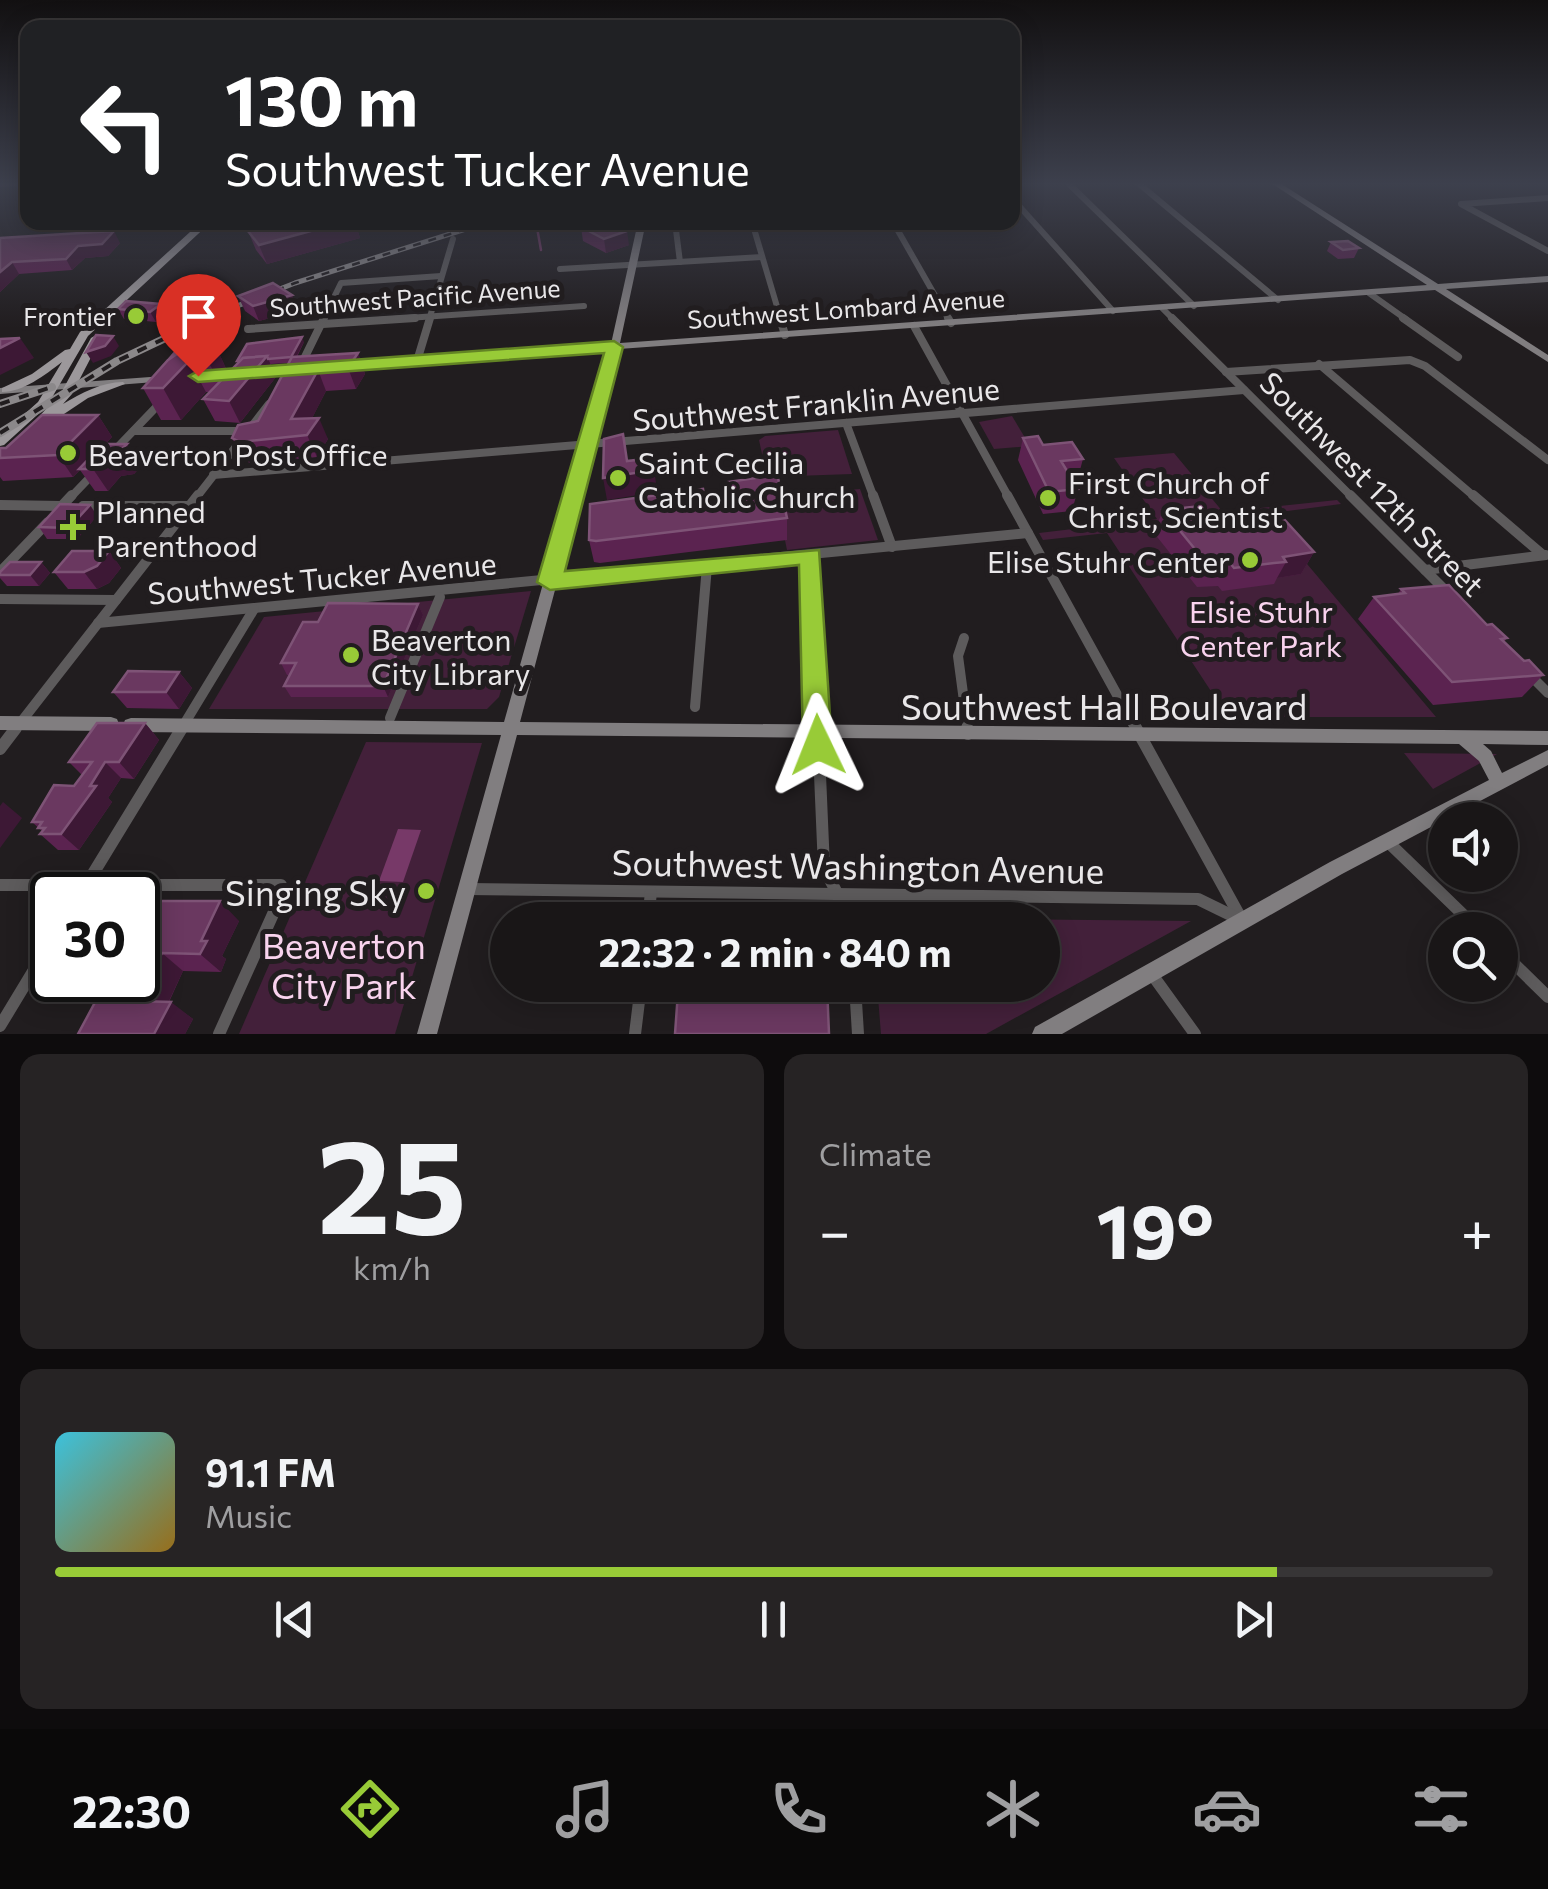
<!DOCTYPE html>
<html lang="en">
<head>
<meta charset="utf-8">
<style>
	:root { --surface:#191617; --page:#262324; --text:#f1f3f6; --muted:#9f9fa1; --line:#373536; --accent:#98cb37 }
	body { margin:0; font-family:Commissioner,sans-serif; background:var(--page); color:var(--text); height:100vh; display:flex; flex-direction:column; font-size:38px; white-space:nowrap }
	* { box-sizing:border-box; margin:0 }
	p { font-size:32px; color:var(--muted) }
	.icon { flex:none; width:55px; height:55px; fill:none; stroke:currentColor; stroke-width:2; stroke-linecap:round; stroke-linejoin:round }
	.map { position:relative; height:1034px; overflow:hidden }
	.sheet { display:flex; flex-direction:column; gap:20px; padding:20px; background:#0e0c0d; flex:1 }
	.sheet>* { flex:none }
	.guide { position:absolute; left:20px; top:20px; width:1000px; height:210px; border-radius:20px; box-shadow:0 5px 25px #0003,0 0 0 2px var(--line); background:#202124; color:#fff; overflow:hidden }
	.fabs { position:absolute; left:1428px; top:802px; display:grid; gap:20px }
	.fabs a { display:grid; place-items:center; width:90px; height:90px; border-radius:50%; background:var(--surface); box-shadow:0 5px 25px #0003,0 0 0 2px var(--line); font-size:50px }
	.speed { position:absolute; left:30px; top:872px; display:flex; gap:20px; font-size:50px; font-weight:700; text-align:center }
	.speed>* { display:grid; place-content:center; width:130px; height:130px; border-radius:50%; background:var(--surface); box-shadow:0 5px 25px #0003,0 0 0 2px var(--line); line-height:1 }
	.speed .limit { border:5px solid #111; border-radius:15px; background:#fff; color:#111 }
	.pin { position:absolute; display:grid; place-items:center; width:85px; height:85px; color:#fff; margin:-102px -42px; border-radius:50% 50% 50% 0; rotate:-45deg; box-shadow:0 0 10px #0007 }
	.pin .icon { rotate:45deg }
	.me { position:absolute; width:110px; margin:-55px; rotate:358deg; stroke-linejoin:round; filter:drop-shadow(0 0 8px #0008) }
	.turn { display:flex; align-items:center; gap:35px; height:210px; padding:0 40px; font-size:45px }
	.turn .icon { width:130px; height:130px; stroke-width:2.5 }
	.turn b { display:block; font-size:70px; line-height:85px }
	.big { font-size:75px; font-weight:700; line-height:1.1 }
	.sheet .widget { flex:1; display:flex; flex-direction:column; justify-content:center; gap:15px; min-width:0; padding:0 35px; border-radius:20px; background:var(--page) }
	.sheet .dial { align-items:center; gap:0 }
	.dial b { font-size:130px; line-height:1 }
	.song { display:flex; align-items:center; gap:30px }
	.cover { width:120px; height:120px; border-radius:15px; background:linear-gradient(135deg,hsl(190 70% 55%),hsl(40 70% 35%)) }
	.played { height:10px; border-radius:5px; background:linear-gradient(90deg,var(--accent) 85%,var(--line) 85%) }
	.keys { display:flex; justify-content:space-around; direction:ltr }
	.heat { display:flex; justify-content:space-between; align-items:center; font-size:55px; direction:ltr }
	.sheet .tiles { flex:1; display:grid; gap:20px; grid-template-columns:1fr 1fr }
	.widget:last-child { grid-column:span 2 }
	.trip { position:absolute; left:490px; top:902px; width:570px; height:100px; border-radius:50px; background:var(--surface); box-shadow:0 5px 25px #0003,0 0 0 2px var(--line); font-weight:700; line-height:100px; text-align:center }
	.tabs { display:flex; height:160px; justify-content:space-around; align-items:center; background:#0a0909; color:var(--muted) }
	.tabs .icon { width:70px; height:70px }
	.tabs .selected { color:var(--accent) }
	.tabs b { font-size:45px; color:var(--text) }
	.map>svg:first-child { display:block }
</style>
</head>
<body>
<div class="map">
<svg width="1548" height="1034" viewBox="0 0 1548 1034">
	<rect width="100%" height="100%" fill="#211d1f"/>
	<g fill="#43203a">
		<polygon points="1012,416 1030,446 994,449 979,422"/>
		<polygon points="838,430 852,474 767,477 759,440 765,436"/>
		<polygon points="1174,453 1223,512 1337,500 1341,504 1265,514 1436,717 1228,717 1107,533 1043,540 1039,533 1157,519 1114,458"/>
		<polygon points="860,489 878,540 787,550 776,496"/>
		<polygon points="531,591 499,697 487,709 209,709 264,617"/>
		<polygon points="366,742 482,743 395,1034 239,1034"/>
		<polygon points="1404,753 1497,754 1433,789"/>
		<polygon points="872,918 1191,921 986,1034 881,1034 877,985 1042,985 1042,920"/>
	</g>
	<polygon fill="#773968" points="398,829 421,830 403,882 379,881"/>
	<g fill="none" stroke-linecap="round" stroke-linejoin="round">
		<polyline stroke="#773968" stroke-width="2.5" points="536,222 541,250"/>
		<g stroke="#5d5b5c" stroke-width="6">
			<polyline points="1068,183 1194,306"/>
			<polyline points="1138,183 1278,300"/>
			<polyline points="1012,198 1113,311"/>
			<polyline points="1548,198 1461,204 1548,251"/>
			<polyline points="675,222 680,262"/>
			<polyline points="752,222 781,320"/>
			<polyline points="893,222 949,320"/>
			<polyline points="560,269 762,257"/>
			<polyline points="1369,293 1407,320"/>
			<polyline points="1162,308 1174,320"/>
			<polyline points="323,320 341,283 441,276"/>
			<polyline points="378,320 584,306"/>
			<polyline points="429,320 453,239"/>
		</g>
		<g stroke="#5d5b5c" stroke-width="8">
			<polyline points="780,318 785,335"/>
			<polyline points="948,318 951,323"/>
			<polyline points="1172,318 1353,498"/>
			<polyline points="1403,318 1458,357"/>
			<polyline points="914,326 1009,498"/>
			<polyline points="248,329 415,318"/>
			<polyline points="417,361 430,318"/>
			<polyline points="1319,364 1476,498"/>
			<polyline points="301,365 324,318"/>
			<polyline points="1226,372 1410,360 1425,366 1548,460"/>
			<polyline points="846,423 874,498"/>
			<polyline points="134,431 246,431"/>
			<polyline points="113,452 161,402"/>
			<polyline points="213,475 1244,390"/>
			<polyline points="70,498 92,475"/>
			<polyline points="196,498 269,404"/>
		</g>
		<g stroke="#5d5b5c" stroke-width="10">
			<polyline points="873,495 892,547"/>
			<polyline points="1007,495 1137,731"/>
			<polyline points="1350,495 1447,592"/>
			<polyline points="1473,495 1543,555"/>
			<polyline points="0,505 62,506"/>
			<polyline points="83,506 189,506"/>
			<polyline points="58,510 72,495"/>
			<polyline points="811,555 818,731"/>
			<polyline points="1425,570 1546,555"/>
			<polyline points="0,572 48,522"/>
			<polyline points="0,599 116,600"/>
			<polyline points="98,623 1028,533"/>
			<polyline points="964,638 958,656 968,731"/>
			<polyline points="1529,674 1548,693"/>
			<polyline points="695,707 707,566"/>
			<polyline points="390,718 440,597"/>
			<polyline points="14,731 198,495"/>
			<polyline points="180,731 254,609"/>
		</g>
		<g stroke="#5d5b5c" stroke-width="12">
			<polyline points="818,728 824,868 851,920"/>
			<polyline points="967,728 968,734"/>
			<polyline points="1136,728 1243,922"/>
			<polyline points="0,749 16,728"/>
			<polyline points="1387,841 1479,930"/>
			<polyline points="0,885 281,885 278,903 219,1034"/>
			<polyline points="467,889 1198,899 1241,920"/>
			<polyline points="80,895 182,728"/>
			<polyline points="648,920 651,892"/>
			<polyline points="1500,950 1548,997"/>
			<polyline points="1151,973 1195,1034"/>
			<polyline points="855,985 858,1034"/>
			<polyline points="0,1026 52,940"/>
			<polyline points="635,1034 641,985"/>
		</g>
		<g fill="#817e80" fill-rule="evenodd">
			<polygon points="1271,183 1280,183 1438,284 1548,276 1548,282 1446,289 1548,355 1548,362 1435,290 619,349 520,722 1548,731 1548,745 1483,744 1491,751 1502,773 1548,750 1548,765 1342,874 1062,1034 1032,1034 1035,1027 1330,862 1489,780 1479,761 1459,744 517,735 437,1034 417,1034 501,735 131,732 125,730 123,725 125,720 131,718 504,722 609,350 349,369 344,366 349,363 611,344 638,222 646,222 620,343 1427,285"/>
			<polygon points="164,376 168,377 168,381 0,394 0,388"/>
			<polygon points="0,716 111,717 117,719 119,724 117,729 111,731 0,730"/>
		</g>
		<g fill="#9c989b" fill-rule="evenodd">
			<path d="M201,222H211L88,336L47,406L4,445L0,446V436L38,402L62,362C45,375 23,392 2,392V388L32,374L65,350L70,349L80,332Z"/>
			<path d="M96,335L101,338L72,394L63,404C81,393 102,382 123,382L125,384L88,398L58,418H51L40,430H32L30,427L32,424L61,393L91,338Z"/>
		</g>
		<g stroke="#8b888a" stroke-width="5">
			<polyline id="rail-far1" points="202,320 295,283 488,222"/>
		</g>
		<g stroke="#8b888a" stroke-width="8">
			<g id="rail">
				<polyline points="0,404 52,387"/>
				<polyline points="0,433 117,361 208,318"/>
			</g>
		</g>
		<use href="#rail-far1" stroke="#211d1f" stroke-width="2.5" stroke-dasharray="8" stroke-linecap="butt"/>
		<use href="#rail" stroke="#211d1f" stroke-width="4" stroke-dasharray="10" stroke-linecap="butt"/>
	</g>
	<g fill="#5b2350">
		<polygon points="0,183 28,183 27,205 17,188 18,186 0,187"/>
		<polygon points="283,222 355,222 360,238 267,264 256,250 248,231"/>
		<polygon points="581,227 629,245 606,253 583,241"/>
		<polygon points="0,238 120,243 108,256 85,258 72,270 19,274 0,292"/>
		<polygon points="1331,242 1359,248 1354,258 1338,259 1327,251"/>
		<polygon points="238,296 299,310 259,321 245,311"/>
		<polygon points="118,309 166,314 156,322 124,319"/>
		<polygon points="304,342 297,357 358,353 365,374 356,389 326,391 312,418 328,439 317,457 252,464 244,460 232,438 258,421 289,363 271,364 276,377 240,423 215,421 203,399 210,392 206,392 181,420 161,420 143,388 213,346 211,350 217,349 228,373 238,363 237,361"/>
		<polygon points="98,415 112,437 105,444 141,466 134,474 121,476 108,491 95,491 80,470 73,477 3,481 0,477 0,448 6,448"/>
		<polygon points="1023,438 1083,459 1077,481 1074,481 1078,489 1072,511 1043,514 1018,460"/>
		<polygon points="728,482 787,518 787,540 600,563 594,562 589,540 706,507 729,505"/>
		<polygon points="90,505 97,516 77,539 47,539 39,527"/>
		<polygon points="1163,510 1219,527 1235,526 1238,519 1314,552 1301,574 1277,578 1274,584 1222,591 1218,586 1197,587 1154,533"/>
		<polygon points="109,551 121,568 109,583 97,589 68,589 54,572"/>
		<polygon points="41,562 50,573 39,586 7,586 0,578 0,572"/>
		<polygon points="1401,589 1507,638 1504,642 1524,661 1543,675 1522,697 1433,705 1358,619 1374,597 1398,594"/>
		<polygon points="418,604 423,615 388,697 291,697 284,686 290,675 287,675 281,663 318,622"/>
		<polygon points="179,672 192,688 179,709 127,708 113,692"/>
		<polygon points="145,723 159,740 134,779 121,778 108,798 112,802 79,850 58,850 40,834 42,831 32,822 74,786 82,775 69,762"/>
		<polygon points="138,901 239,921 222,956 226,959 221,972 183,971 169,1002 193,1019 185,1034 78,1034 138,980"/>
	</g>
	<g fill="#3d1835">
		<polygon points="28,183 28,204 27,205 17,188"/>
		<polygon points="344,222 355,222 360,238 267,264 259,245"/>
		<polygon points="114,231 120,243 108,256 85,258 72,270 66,259 78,246"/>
		<polygon points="627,231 629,245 606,253 604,239"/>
		<polygon points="12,262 19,274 0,292 0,272"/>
		<polygon points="292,295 299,310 259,321 253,306"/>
		<polygon points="161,304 166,314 156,322 150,312"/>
		<polygon points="113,336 119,346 111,356 93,363 86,352"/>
		<polygon points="302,337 304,342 293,363 291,357"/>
		<polygon points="20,338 34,358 0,375 0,348"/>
		<polygon points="217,349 232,381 224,392 208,361"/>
		<polygon points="358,353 365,374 356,389 348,368"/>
		<polygon points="267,356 276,377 240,423 229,401"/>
		<polygon points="189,361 206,392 181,420 163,388"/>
		<polygon points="318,370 326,391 303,436 291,419"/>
		<polygon points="98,415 112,437 73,477 58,455"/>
		<polygon points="319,418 328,439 317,457 307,435"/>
		<polygon points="127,444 141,466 134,474 121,476 108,491 93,469 107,454"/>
		<polygon points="653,458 657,492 607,500 603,478"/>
		<polygon points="90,505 97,516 77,539 69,528"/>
		<polygon points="109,551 121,568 109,583 97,589 84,572"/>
		<polygon points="1314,552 1301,574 1277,578 1286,562 1283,557"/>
		<polygon points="41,562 50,573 39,586 30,575"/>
		<polygon points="418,604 423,615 388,697 383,686"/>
		<polygon points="179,672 192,688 179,709 166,692"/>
		<polygon points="145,723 159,740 134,779 119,762"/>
		<polygon points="105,762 121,778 108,798 112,802 79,850 61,834"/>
		<polygon points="3,802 22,818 0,848 0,806"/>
		<polygon points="220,901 239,921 222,956 226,959 221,972 200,954 201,941"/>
		<polygon points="162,953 183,971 161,1018 137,1001"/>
		<polygon points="171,1002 193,1019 185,1034 154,1034"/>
	</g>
	<g fill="#6a3860" stroke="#7e5376" stroke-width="2.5">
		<polygon points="283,222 344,222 259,245 248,231"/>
		<polygon points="581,227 616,227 627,231 604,239"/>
		<polygon points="114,231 102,244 78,246 66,259 12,262 0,272 0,238"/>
		<polygon points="1348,241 1359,248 1343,250 1331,242"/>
		<polygon points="273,283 292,295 253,306 238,296"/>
		<polygon points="126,301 161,304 150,312 118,309"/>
		<polygon points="96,335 113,336 105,346 86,352"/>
		<polygon points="302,337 291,357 268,359 267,356 243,358 240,361 237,361 247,344"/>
		<polygon points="20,338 0,348 0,339"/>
		<polygon points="211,341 204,350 180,352 169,359 183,343"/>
		<polygon points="217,349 208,361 189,361 163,388 143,388 168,360 180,352"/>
		<polygon points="358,353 348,368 318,370 291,419 319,418 307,435 240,442 232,438 238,425 258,421 292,357"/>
		<polygon points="267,356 229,401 203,399 243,358"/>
		<polygon points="42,415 98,415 58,455 0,458 0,448 6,448"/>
		<polygon points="623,434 627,461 653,458 654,470 603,478 604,439"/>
		<polygon points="1038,436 1043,445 1072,442 1083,459 1061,461 1078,489 1049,492 1023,438"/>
		<polygon points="103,444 127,444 119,452 107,454 93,469 79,469"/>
		<polygon points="770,476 778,478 787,518 596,541 589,540 590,504 703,489 706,507 732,505 728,482"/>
		<polygon points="60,504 90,505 69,528 39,527"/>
		<polygon points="1201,506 1219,527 1240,525 1238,519 1282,517 1314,552 1283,557 1286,562 1274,563 1234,568 1230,563 1208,565 1163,510"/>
		<polygon points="72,551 109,551 97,566 84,572 54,572"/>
		<polygon points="10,562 41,562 30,575 0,575 0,572"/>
		<polygon points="1449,585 1487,625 1492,624 1507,638 1501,639 1524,661 1529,660 1543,675 1452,682 1374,597 1405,593 1401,589"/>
		<polygon points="328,603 418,604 383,686 284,686 296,663 281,663 303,622 318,622"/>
		<polygon points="128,671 179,672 166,692 113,692"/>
		<polygon points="97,723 145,723 119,762 105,762 90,786 96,786 61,834 40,834 45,828 38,828 42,822 32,822 54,785 74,786 92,762 69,762"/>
		<polygon points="138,901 220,901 201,941 207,941 200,954 162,953 137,1001 171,1002 154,1034 78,1034 107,980 138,980"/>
		<polygon points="695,910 781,911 782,920 694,920"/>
		<polygon points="52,949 52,960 46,960"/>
		<polygon points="715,985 735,985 735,988 772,988 772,985 827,985 829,1034 675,1034 678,992 715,992"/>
	</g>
	<linearGradient id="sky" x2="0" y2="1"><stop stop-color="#121011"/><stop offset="0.56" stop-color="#3d404d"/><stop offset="1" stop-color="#3d404d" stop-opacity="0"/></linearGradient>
	<rect width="1548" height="328" fill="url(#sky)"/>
	<polygon fill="#98cb37" stroke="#638424" stroke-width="2.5" points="614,341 623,347 565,571 819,550 832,745 828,754 818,758 807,754 803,745 799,565 550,590 537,582 604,353 198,382 189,376 198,371"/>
	<g fill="#98cb37" stroke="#211d1f" stroke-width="4">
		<circle cx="136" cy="316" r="10"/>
		<circle cx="68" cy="453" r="10"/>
		<circle cx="618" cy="478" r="10"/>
		<circle cx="1048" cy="498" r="10"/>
		<path d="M68 512h10v10h10v10h-10v10h-10v-10h-10v-10h10z"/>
		<circle cx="1250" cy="560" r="10"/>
		<circle cx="351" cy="655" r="10"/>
		<circle cx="426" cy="891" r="10"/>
	</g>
	<g text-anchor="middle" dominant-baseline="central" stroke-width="10" stroke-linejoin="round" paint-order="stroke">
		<g font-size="25" fill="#e9e7e9" stroke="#211d1f">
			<text transform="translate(415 297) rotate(-4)">Southwest Pacific Avenue</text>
			<text transform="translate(846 308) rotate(-4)">Southwest Lombard Avenue</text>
		</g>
		<g font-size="25" fill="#e9e7e9" stroke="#211d1f" text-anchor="end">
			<text x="116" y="316">Frontier</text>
		</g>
		<g font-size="30" fill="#e9e7e9" stroke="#211d1f">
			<text transform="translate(816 403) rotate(-5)">Southwest Franklin Avenue</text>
			<text transform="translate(1373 483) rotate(45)">Southwest 12th Street</text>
			<text transform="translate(322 577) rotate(-5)">Southwest Tucker Avenue</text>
		</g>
		<g font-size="30" fill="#e9e7e9" stroke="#211d1f" text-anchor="start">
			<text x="88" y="453">Beaverton Post Office</text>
			<text x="638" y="461">Saint Cecilia<tspan x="638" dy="34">Catholic Church</tspan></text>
			<text x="1068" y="481">First Church of<tspan x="1068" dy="34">Christ, Scientist</tspan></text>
			<text x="96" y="510">Planned<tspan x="96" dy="34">Parenthood</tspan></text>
			<text x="1230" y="560" text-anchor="end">Elise Stuhr Center</text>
			<text x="371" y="638">Beaverton<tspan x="371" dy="34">City Library</tspan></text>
		</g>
		<g font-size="30" fill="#f9d3ee" stroke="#211d1f">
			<text x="1261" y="610">Elsie Stuhr<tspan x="1261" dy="34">Center Park</tspan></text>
		</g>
		<g font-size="35" fill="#e9e7e9" stroke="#211d1f">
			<text x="1104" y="705">Southwest Hall Boulevard</text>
			<text transform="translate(858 865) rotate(1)">Southwest Washington Avenue</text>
		</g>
		<g font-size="35" fill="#e9e7e9" stroke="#211d1f" text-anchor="end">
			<text x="406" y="891">Singing Sky</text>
		</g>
		<g font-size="35" fill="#f9d3ee" stroke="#211d1f">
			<text x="344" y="944">Beaverton<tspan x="344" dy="40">City Park</tspan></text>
		</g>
	</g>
</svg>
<div class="fabs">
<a><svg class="icon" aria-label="sound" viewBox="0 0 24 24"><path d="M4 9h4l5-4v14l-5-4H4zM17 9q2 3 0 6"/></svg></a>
<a><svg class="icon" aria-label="search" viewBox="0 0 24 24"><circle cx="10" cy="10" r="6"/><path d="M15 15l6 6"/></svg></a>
</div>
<div class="speed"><div class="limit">30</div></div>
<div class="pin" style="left:198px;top:376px;background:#d93025"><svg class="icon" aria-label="arrive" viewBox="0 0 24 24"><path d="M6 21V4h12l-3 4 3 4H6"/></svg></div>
<svg class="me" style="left:818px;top:745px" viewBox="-20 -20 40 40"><path d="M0-17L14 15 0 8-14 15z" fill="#98cb37" stroke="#fff" stroke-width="4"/></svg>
<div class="trip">22:32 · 2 min · 840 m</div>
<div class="guide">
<div class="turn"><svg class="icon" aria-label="left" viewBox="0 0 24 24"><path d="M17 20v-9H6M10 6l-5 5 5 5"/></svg><div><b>130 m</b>Southwest Tucker Avenue</div></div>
</div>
</div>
<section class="sheet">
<div class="tiles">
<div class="widget dial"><b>25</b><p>km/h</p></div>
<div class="widget"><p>Climate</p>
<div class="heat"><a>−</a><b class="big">19°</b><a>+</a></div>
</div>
<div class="widget">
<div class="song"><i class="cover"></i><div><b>91.1 FM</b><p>Music</p></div></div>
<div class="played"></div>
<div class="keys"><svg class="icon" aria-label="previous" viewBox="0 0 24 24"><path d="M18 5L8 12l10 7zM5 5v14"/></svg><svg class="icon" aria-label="pause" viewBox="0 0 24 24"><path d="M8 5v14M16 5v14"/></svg><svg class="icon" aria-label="next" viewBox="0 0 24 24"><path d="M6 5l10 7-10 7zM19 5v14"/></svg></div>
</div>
</div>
</section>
<nav class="tabs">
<b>22:30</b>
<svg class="icon selected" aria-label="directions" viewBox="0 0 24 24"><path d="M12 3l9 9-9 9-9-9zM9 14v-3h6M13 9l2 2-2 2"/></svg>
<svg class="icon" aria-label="music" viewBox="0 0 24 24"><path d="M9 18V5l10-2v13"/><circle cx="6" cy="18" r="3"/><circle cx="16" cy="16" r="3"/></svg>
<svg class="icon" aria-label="phone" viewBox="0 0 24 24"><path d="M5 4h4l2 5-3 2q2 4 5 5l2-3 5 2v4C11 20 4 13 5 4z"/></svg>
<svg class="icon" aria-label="climate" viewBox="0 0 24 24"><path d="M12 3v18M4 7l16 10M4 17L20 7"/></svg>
<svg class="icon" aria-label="car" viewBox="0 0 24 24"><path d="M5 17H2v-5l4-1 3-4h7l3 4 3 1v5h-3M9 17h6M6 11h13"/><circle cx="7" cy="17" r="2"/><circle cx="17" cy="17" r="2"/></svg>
<svg class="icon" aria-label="filters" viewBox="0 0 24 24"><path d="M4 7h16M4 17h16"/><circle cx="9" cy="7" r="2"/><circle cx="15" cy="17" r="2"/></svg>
</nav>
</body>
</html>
